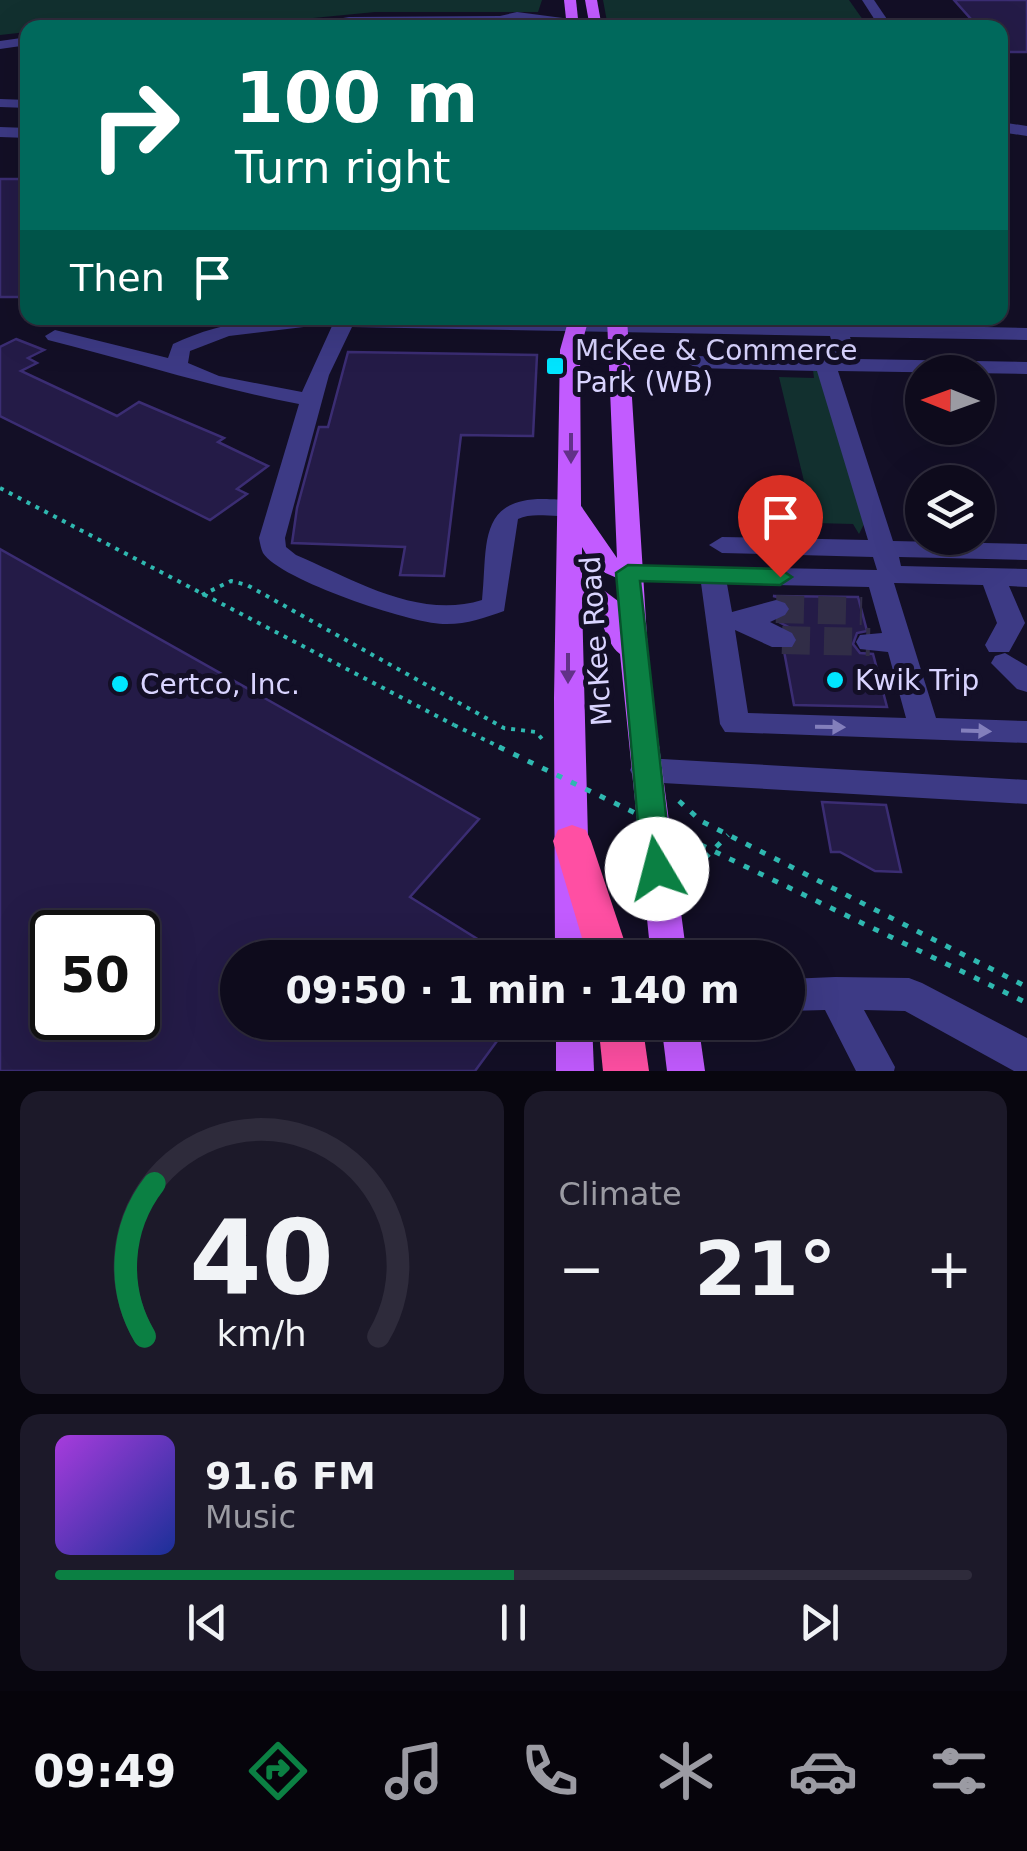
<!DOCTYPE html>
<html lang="en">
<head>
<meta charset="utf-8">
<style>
	:root { --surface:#0e0b1c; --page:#1c1929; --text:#f1f3f6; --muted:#9b9ba3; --line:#2e2b3b; --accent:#0b8043 }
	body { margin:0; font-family:"DejaVu Sans",sans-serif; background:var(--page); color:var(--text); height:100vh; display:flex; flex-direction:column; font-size:38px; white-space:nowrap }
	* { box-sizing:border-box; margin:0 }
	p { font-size:32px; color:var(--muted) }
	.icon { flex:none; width:55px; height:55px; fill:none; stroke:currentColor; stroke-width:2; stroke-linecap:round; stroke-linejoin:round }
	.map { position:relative; height:1071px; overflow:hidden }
	.panel { display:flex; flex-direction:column; gap:20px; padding:20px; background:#08060f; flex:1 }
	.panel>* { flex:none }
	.banner { position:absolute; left:20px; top:20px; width:988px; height:305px; border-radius:20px; box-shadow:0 10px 40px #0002,0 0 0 2px var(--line); background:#00695c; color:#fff; overflow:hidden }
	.needle { width:65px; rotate:271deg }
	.fabs { position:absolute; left:905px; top:355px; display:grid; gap:20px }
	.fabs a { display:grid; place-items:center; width:90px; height:90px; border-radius:50%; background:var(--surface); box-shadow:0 10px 40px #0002,0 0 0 2px var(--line); font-size:50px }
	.speed { position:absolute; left:30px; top:910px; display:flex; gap:20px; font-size:50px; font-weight:700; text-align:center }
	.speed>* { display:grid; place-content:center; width:130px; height:130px; border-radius:50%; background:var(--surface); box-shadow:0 10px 40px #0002,0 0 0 2px var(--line); line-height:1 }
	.speed .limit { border:5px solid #111; border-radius:15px; background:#fff; color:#111 }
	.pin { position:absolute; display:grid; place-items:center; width:85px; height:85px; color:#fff; margin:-102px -42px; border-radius:50% 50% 50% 0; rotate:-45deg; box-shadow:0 0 10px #0007 }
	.pin .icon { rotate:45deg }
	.me { position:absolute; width:110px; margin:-55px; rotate:352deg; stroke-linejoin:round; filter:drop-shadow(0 0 8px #0008) }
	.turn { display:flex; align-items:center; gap:35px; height:210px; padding:0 50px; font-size:45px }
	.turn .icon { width:130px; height:130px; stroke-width:2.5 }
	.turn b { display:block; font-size:70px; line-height:85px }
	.then { display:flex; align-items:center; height:95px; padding:0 50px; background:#0003; gap:20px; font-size:38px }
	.big { font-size:75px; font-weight:800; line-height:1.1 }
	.panel .tile { flex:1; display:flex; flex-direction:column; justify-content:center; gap:15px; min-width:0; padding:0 35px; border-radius:20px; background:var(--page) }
	.panel .dial { align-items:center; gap:0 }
	.dial svg { height:260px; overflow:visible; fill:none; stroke:var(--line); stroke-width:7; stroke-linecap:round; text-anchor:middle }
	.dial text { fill:var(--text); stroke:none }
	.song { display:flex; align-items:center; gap:30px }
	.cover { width:120px; height:120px; border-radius:15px; background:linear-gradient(135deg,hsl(280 70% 55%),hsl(230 70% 35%)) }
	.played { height:10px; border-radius:5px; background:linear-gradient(90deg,var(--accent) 50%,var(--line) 50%) }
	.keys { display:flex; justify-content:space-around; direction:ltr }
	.heat { display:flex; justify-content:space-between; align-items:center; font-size:55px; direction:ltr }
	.panel .tiles { flex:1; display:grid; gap:20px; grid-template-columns:1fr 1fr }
	.tile:last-child { grid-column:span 2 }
	.trip { position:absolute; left:220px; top:940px; width:585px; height:100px; border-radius:50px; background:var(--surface); box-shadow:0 10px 40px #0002,0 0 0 2px var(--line); font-weight:800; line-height:100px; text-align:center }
	.tab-bar { display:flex; height:160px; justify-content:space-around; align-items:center; background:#06040b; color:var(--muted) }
	.tab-bar .icon { width:70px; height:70px }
	.tab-bar .on { color:var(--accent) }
	.tab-bar b { font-size:45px; color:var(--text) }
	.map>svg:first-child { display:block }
</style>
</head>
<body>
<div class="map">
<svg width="1027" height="1071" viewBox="0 0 1027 1071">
	<rect width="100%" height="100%" fill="#130f26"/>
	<g fill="#12302f">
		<polygon points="0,0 542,0 538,12 375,12 219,27 28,28 27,32 0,35"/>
		<polygon points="603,0 849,0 868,27 608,27"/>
		<polygon points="813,370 819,372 864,524 859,534 853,524 814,523 779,377 814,378"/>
	</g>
	<g fill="#241b47" stroke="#3b2d73" stroke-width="2.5" fill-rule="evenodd">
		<polygon points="954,0 1027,0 1027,52 1000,52 1000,28 979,28"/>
		<rect x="0" y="179" width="28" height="118"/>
		<polygon points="16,339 44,350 28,358 37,363 21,371 117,416 139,402 224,438 218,442 268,466 237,489 247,494 210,520 0,416 0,347"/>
		<polygon points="348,352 537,355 533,436 461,435 444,576 400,575 405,547 292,543 297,508 319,427 328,427"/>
		<path d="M0,549L479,819L410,897L508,958H238V1022H511L475,1071H0ZM52,932H138V1018H52Z"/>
		<polygon points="773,596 858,597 867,631 857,633 853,644 860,653 873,654 887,707 794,705 784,651 795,649 799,638 794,630 779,622 788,617 792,607 786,599"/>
		<polygon points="822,802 886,805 901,872 875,871 840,852 831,852"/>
	</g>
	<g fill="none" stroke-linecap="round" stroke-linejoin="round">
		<g stroke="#312d47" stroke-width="28" stroke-dasharray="28 14" stroke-linecap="butt">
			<polyline points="776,609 862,611"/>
			<polyline points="782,640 870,642"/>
		</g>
		<g stroke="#2fb8b0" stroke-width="4" stroke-dasharray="4 6" stroke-linecap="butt">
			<polyline points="0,488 454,725"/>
			<polyline points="202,595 231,581 247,585 504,728 536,732 543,740"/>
		</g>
		<g stroke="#2fb8b0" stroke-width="5" stroke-dasharray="6 10" stroke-linecap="butt">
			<polyline points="679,801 701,821 1027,987"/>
			<polyline points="688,885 697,866 728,835"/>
		</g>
		<g fill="#3d3a85" fill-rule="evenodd">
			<polygon points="862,0 874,0 893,28 880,28"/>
			<polygon points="517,12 578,20 572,24 517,20 500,24 283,28 349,17 500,16"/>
			<polygon points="28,37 28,45 0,49 0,41"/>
			<polygon points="0,99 28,100 28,108 0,107"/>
			<polygon points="1000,122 1027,126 1027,136 1000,132"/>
			<polygon points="0,127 28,128 28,138 0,137"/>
			<path d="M276,318L826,324L824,318H844L846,324L1027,328V340L850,337L857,359L1027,362V374L838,371L893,541L1027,544V560L899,557L901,566L1027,569V587L1009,586L1025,623L1009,652H989L985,645L997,623L983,585L894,583L936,718L1027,721V743L725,732L720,724L701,583L628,581L615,573L628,565L877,570L873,557L722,553L709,545L722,537L868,540L817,371L696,368L686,362L696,356L837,359L830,336L352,327L329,375L285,538L286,547L296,555C353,579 418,620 482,600C488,547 476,497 547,499C560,500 574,498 583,508C567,524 538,509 518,519L504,611C484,618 465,625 443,624C410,623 280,580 263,553C261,549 260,543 259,538L299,404C214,388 132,361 48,340L45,336L55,330L168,358L173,344C206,328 240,321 276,318ZM312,326H332L302,392L219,376L188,363L190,351L229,336ZM727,584L869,587L882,633L860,635L856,642L860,649L888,652L906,718L748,713L735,630L772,647H792L796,640L792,633L770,622L785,615L789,609L785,603L776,600L732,612Z"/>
			<polygon points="1005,653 1027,666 1027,692 1017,689 991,663 995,656"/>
			<polygon points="645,758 1027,780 1027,804 645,782 634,778 630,770 634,762"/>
			<polygon points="835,977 909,978 922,983 1027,1038 1027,1071 1014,1071 905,1011 864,1010 895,1067 894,1071 856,1071 825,1010 788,1011 788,979"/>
		</g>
		<g fill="#c25bff" fill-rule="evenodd">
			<polygon points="564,0 576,0 579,28 567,28"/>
			<polygon points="585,0 597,0 602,28 590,28"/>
			<path d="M569,318H589L580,350L581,506L617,558L607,318H627L649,669L687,958H651L620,654C602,640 606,612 582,601L591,958H555L554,698L560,350ZM582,547L594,568L617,578L618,601L602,589L582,583Z"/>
			<polygon points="556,1022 592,1022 594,1071 556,1071"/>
			<polygon points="661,1022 698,1022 705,1071 667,1071"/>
		</g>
		<g fill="#ff4fa3" fill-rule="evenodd">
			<polygon points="572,825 586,830 591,841 630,958 588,958 553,841 558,830"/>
			<polygon points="598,1022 642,1022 649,1071 603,1071"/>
		</g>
		<polyline stroke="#2fb8b0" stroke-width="4" stroke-dasharray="4 6" stroke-linecap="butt" points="454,725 504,749"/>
		<polyline stroke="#2fb8b0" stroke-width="5" stroke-dasharray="6 10" stroke-linecap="butt" points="499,747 1027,1003"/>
	</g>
	<defs><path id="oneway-solid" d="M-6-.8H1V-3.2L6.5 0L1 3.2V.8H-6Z" transform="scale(2.5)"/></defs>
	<g fill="#623188">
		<use href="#oneway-solid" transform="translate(571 448) rotate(90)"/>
		<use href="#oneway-solid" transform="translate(568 668) rotate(90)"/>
	</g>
	<g fill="#837fbc">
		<use href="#oneway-solid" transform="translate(830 727) rotate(1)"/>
		<use href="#oneway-solid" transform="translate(976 731) rotate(2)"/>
	</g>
	<polygon fill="#0b8043" stroke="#07532c" stroke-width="2.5" points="628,565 780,569 792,577 780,585 640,581 672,869 668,878 657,882 647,878 642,869 616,573"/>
	<g fill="#00e5ff" stroke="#130f26" stroke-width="4">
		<rect x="545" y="356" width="20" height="20" rx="5"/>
		<circle cx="835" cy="680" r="10"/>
		<circle cx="120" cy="684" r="10"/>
	</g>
	<g text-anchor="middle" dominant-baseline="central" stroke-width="10" stroke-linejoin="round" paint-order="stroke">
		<g font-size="28" fill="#d9d4ff" stroke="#130f26" text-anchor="start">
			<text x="575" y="350">McKee &amp; Commerce<tspan x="575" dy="32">Park (WB)</tspan></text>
			<text x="855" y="680">Kwik Trip</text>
			<text x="140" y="684">Certco, Inc.</text>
		</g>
		<g font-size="28" fill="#d9d4ff" stroke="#130f26">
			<text transform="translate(596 641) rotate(-94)">McKee Road</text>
		</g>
	</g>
</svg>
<div class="fabs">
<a><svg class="needle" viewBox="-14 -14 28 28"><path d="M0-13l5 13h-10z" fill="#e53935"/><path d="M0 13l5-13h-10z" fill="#9b9ba3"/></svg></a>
<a><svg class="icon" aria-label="layers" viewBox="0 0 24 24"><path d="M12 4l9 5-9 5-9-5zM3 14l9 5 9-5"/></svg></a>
</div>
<div class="speed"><div class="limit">50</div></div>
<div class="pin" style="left:780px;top:577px;background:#d93025"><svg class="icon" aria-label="arrive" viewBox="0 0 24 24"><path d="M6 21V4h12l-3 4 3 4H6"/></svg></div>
<svg class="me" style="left:657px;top:869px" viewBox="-20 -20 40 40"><circle r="19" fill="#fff"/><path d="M0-13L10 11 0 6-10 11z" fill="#0b8043"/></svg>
<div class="trip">09:50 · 1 min · 140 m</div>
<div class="banner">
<div class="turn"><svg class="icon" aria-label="right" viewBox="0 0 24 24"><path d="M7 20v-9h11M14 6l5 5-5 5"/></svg><div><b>100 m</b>Turn right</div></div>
<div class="then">Then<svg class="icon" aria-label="arrive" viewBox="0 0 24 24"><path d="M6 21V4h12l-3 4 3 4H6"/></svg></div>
</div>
</div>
<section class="panel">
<div class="tiles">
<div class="tile dial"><svg viewBox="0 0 100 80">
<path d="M14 69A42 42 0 1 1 86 69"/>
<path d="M14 69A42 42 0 0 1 17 22" stroke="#0b8043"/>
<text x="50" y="56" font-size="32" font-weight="700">40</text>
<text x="50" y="72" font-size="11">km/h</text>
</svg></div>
<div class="tile"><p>Climate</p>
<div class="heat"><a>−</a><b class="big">21°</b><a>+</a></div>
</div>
<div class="tile">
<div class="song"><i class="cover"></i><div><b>91.6 FM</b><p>Music</p></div></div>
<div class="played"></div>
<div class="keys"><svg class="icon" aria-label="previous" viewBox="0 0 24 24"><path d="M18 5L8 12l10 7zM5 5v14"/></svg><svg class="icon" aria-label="pause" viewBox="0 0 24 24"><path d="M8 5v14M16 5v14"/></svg><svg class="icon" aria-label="next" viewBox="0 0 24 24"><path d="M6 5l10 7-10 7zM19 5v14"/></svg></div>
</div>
</div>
</section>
<nav class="tab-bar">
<b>09:49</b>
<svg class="icon on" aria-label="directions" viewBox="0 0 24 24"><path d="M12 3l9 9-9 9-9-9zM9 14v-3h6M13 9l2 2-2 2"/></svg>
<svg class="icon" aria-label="music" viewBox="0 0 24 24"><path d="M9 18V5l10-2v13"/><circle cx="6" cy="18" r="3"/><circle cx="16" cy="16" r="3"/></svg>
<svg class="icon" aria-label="phone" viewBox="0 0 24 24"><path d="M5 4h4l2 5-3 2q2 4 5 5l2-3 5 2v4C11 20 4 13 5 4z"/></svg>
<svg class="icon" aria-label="climate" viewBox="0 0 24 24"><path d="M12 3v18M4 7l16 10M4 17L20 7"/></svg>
<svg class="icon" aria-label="car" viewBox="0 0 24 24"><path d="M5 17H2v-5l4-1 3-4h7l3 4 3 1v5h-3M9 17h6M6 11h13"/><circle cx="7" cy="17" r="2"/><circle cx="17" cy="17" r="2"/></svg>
<svg class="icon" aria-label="filters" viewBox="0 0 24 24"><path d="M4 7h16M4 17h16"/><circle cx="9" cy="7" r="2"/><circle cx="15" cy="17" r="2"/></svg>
</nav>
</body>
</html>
